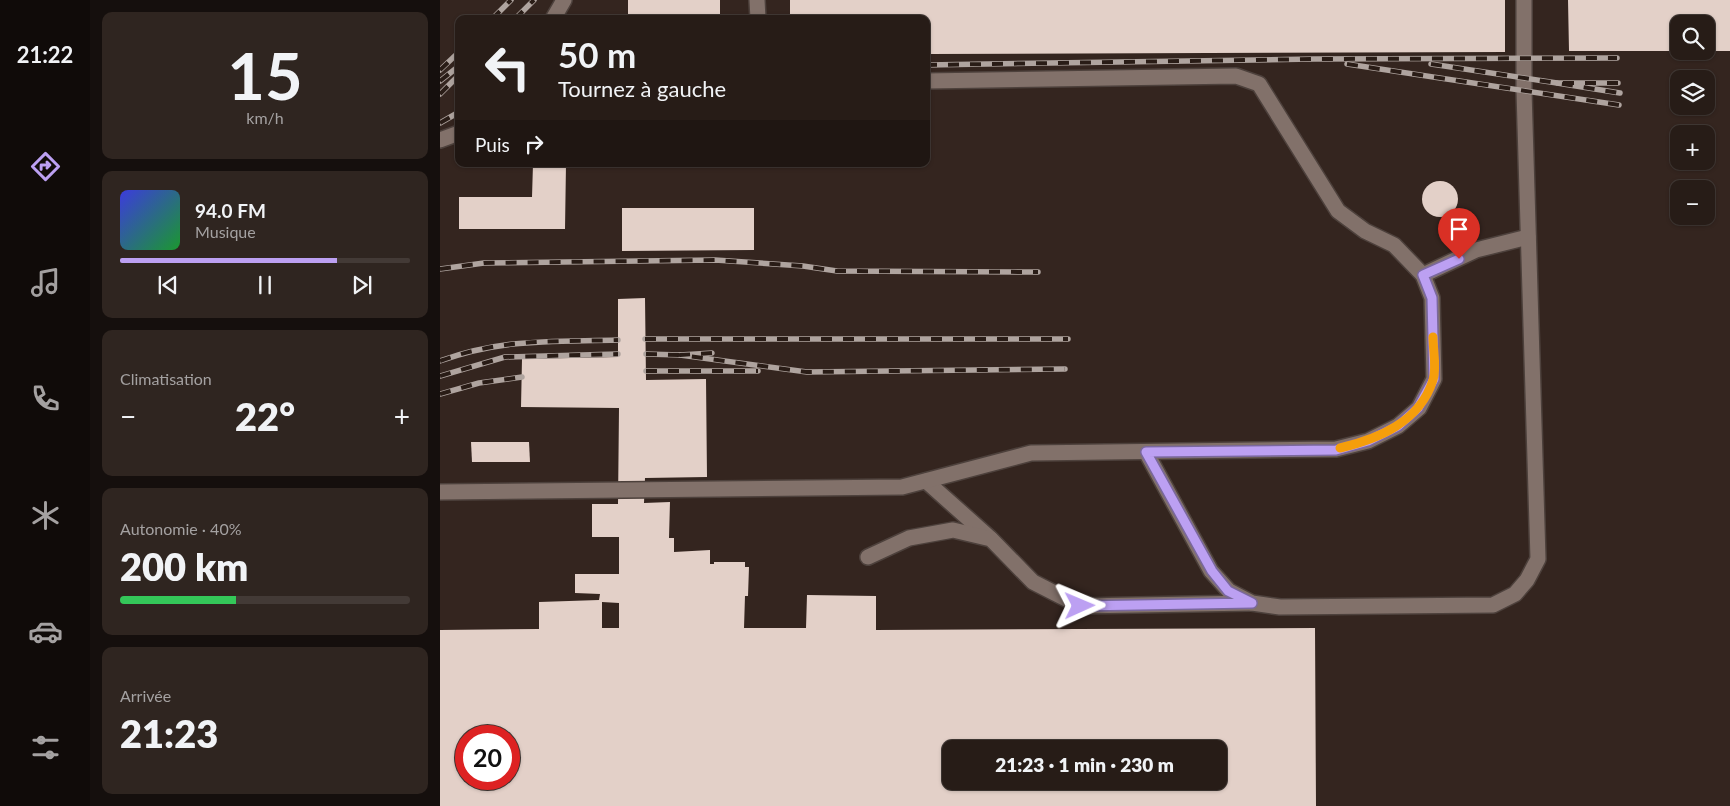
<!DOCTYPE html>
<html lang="fr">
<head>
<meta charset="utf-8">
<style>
	:root { --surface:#271c17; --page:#2f2520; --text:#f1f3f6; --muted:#a4a1a1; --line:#433a36; --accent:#bca0f2 }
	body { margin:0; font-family:Lato,sans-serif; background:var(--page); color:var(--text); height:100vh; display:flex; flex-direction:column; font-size:19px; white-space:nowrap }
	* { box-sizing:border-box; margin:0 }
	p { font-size:16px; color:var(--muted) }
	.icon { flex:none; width:28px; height:28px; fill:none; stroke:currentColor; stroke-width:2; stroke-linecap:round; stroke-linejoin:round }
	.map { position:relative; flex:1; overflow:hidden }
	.drawer { display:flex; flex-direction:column; gap:12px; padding:12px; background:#150f0d; width:350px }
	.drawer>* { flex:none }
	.banner { position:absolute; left:15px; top:15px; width:475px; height:152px; border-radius:10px; box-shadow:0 1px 4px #0004,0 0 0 1px var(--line); background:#271c17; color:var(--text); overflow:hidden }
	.tools { position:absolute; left:1230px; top:15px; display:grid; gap:10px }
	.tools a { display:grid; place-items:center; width:45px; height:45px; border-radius:10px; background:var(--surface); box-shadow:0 1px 4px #0004,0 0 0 1px var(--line); font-size:25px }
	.speed { position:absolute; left:15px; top:725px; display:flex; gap:10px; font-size:25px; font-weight:700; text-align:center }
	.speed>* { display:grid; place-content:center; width:65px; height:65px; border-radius:50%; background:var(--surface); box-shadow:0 1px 4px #0004,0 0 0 1px var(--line); line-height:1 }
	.speed .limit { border:8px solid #d22; background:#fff; color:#111 }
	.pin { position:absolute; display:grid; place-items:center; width:42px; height:42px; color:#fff; margin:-51px -21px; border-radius:50% 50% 50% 0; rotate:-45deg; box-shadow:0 0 5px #0007 }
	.pin .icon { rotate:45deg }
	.me { position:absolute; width:55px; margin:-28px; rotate:89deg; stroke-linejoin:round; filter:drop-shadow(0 0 4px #0008) }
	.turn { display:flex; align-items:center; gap:18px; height:105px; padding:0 20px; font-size:22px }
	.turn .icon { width:65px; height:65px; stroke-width:2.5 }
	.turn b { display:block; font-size:35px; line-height:42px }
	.then { display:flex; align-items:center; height:48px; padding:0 20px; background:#0003; gap:10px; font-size:19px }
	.big { font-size:38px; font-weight:800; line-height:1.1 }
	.drawer .tile { flex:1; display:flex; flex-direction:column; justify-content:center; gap:8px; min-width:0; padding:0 18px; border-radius:10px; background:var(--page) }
	.drawer .dial { align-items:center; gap:0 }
	.dial b { font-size:65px; line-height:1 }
	.song { display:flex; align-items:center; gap:15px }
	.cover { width:60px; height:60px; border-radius:8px; background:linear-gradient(135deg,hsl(240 70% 55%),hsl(130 70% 35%)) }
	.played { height:5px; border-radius:2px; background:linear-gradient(90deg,var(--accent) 75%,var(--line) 75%) }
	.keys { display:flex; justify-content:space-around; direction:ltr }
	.heat { display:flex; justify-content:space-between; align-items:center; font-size:28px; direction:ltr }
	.charge { height:8px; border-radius:4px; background:linear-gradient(90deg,#34c759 40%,var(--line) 0) }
	.trip { position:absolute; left:502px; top:740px; width:285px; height:50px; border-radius:10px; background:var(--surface); box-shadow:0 1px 4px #0004,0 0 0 1px var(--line); font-weight:800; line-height:50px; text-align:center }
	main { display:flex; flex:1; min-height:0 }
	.dock { display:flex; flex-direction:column; width:90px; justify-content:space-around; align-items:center; background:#100b09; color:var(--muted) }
	.dock .icon { width:35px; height:35px }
	.dock .on { color:var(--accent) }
	.dock b { font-size:22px; color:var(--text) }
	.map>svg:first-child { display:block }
</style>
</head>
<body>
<main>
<nav class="dock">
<b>21:22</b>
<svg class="icon on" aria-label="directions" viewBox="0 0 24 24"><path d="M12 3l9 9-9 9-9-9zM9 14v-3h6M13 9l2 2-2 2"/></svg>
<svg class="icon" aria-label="music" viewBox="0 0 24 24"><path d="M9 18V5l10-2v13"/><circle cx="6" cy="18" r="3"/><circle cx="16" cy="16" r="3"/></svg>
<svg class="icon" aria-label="phone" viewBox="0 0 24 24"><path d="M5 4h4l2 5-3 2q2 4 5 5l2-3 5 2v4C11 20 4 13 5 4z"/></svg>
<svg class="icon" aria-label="climate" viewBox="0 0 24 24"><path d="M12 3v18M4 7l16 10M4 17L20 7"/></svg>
<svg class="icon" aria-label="car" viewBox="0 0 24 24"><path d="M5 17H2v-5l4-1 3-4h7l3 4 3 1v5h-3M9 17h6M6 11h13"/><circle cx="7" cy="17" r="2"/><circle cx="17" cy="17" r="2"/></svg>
<svg class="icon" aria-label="filters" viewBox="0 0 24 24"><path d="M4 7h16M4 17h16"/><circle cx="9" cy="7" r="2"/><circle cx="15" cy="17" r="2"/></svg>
</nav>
<section class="drawer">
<div class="tile dial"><b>15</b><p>km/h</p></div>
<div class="tile">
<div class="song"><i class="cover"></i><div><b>94.0 FM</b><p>Musique</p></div></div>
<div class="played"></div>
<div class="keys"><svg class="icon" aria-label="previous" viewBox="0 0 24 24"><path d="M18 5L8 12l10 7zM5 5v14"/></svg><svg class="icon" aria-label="pause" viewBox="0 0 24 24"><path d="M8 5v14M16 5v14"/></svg><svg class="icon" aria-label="next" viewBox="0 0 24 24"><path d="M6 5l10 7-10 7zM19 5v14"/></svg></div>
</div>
<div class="tile"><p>Climatisation</p>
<div class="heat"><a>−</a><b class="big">22°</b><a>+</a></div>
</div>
<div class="tile"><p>Autonomie · 40%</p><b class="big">200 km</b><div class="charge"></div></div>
<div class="tile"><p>Arrivée</p><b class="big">21:23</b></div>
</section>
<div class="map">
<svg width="1290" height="806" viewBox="0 0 1290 806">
	<rect width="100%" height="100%" fill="#34251f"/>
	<g fill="#e3d0c8" fill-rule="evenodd">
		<rect x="188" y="0" width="92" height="19"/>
		<polygon points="350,0 1065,0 1065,52 486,54 486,19 350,19"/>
		<polygon points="1128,0 1290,0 1290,51 1266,51 1266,24 1239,24 1239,51 1129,51"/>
		<polygon points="93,164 126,164 125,229 19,229 19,197 92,197"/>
		<circle cx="1000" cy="199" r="18"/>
		<polygon points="182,208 314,208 314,250 182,251"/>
		<path d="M205,298L206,380L266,379L267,477L205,478L204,503L230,502L229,538H234V552L270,550V564H274V562H305V567H309L308,596H305L304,628H366L367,595L436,596V630L875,628L876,806H0V630L99,629V602L159,600L160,594L135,593V574H179V537H152V504H178L179,408L81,407L82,359L178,357V299ZM162,602L179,603V628H162ZM26,736H69V779H26ZM511,749H779V781H511Z"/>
		<polygon points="31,442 89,442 90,462 32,462"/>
	</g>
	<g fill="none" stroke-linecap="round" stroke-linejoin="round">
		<g stroke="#4d413c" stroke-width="18">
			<g id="minor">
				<polyline points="317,0 318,19"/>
				<polyline points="113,19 124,0"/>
				<polyline points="0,140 19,133"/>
				<polyline points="983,275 1036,250 1088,237"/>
				<polyline points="706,452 771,571 789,591 812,603 840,607 1053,605 1075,594 1087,580 1098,559 1084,91 1084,0"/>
				<polyline points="486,481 550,538"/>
				<polyline points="0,492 462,487 591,453 896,449 928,441 958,426 979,408 994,379 992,298 983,275 954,245 925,231 898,211 819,84 796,76 486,81"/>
				<polyline points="428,557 469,538 513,530 551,539 593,582 640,606 811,603"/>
			</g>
		</g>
		<use href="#minor" stroke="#82716a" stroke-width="15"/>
		<g stroke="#afa49f" stroke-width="5.5">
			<g id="rail">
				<polyline points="52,19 71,0"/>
				<polyline points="75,19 94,0"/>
				<polyline points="907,64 1179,105"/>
				<polyline points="991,64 1117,83"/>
				<polyline points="486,65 874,59 1177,58"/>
				<polyline points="0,70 19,52"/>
				<polyline points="0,81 19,66"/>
				<polyline points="1178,83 1117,83 1180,93"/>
				<polyline points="0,94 19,75"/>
				<polyline points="0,123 19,112"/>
				<polyline points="0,269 44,263 275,260 363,266 397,271 598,272"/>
				<polyline points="205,339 628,339"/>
				<polyline points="272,353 240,355 367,372 625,369"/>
				<polyline points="206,354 240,355"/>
				<path d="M0,361C63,338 113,342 178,340"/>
				<polyline points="206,371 318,371"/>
				<polyline points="0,376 65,357 178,354"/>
				<polyline points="0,394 39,383 82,377"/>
			</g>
		</g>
		<use href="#rail" stroke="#291c16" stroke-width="4" stroke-dasharray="11" stroke-linecap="butt"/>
	</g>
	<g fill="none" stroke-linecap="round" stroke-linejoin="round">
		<g stroke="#7a689d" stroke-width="12">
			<polyline id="route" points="640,606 812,603 788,591 772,571 706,452 896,450 928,441 958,426 978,408 994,379 992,298 983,275 1019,259"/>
		</g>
		<use href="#route" stroke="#bca0f2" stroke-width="9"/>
		<path stroke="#f59e0b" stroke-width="9" d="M900,448C938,439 980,422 993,380C997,368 993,350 993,337"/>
	</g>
</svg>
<div class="tools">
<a><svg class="icon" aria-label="search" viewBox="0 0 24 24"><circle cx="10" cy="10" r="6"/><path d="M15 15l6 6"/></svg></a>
<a><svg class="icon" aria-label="layers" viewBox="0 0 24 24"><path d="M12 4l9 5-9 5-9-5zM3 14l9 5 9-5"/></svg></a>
<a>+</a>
<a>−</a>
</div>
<div class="speed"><div class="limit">20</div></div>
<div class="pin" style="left:1019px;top:259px;background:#d93025"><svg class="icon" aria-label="arrive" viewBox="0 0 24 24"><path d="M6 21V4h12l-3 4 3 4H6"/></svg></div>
<svg class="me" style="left:640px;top:606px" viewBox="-20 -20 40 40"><path d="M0-17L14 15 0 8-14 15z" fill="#bca0f2" stroke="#fff" stroke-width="4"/></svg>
<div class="trip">21:23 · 1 min · 230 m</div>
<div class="banner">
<div class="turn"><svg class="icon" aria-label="left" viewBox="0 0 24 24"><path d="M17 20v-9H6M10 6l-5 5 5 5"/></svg><div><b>50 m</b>Tournez à gauche</div></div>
<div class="then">Puis<svg class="icon" aria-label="right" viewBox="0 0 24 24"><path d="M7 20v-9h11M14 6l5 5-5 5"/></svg></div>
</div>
</div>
</main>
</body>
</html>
